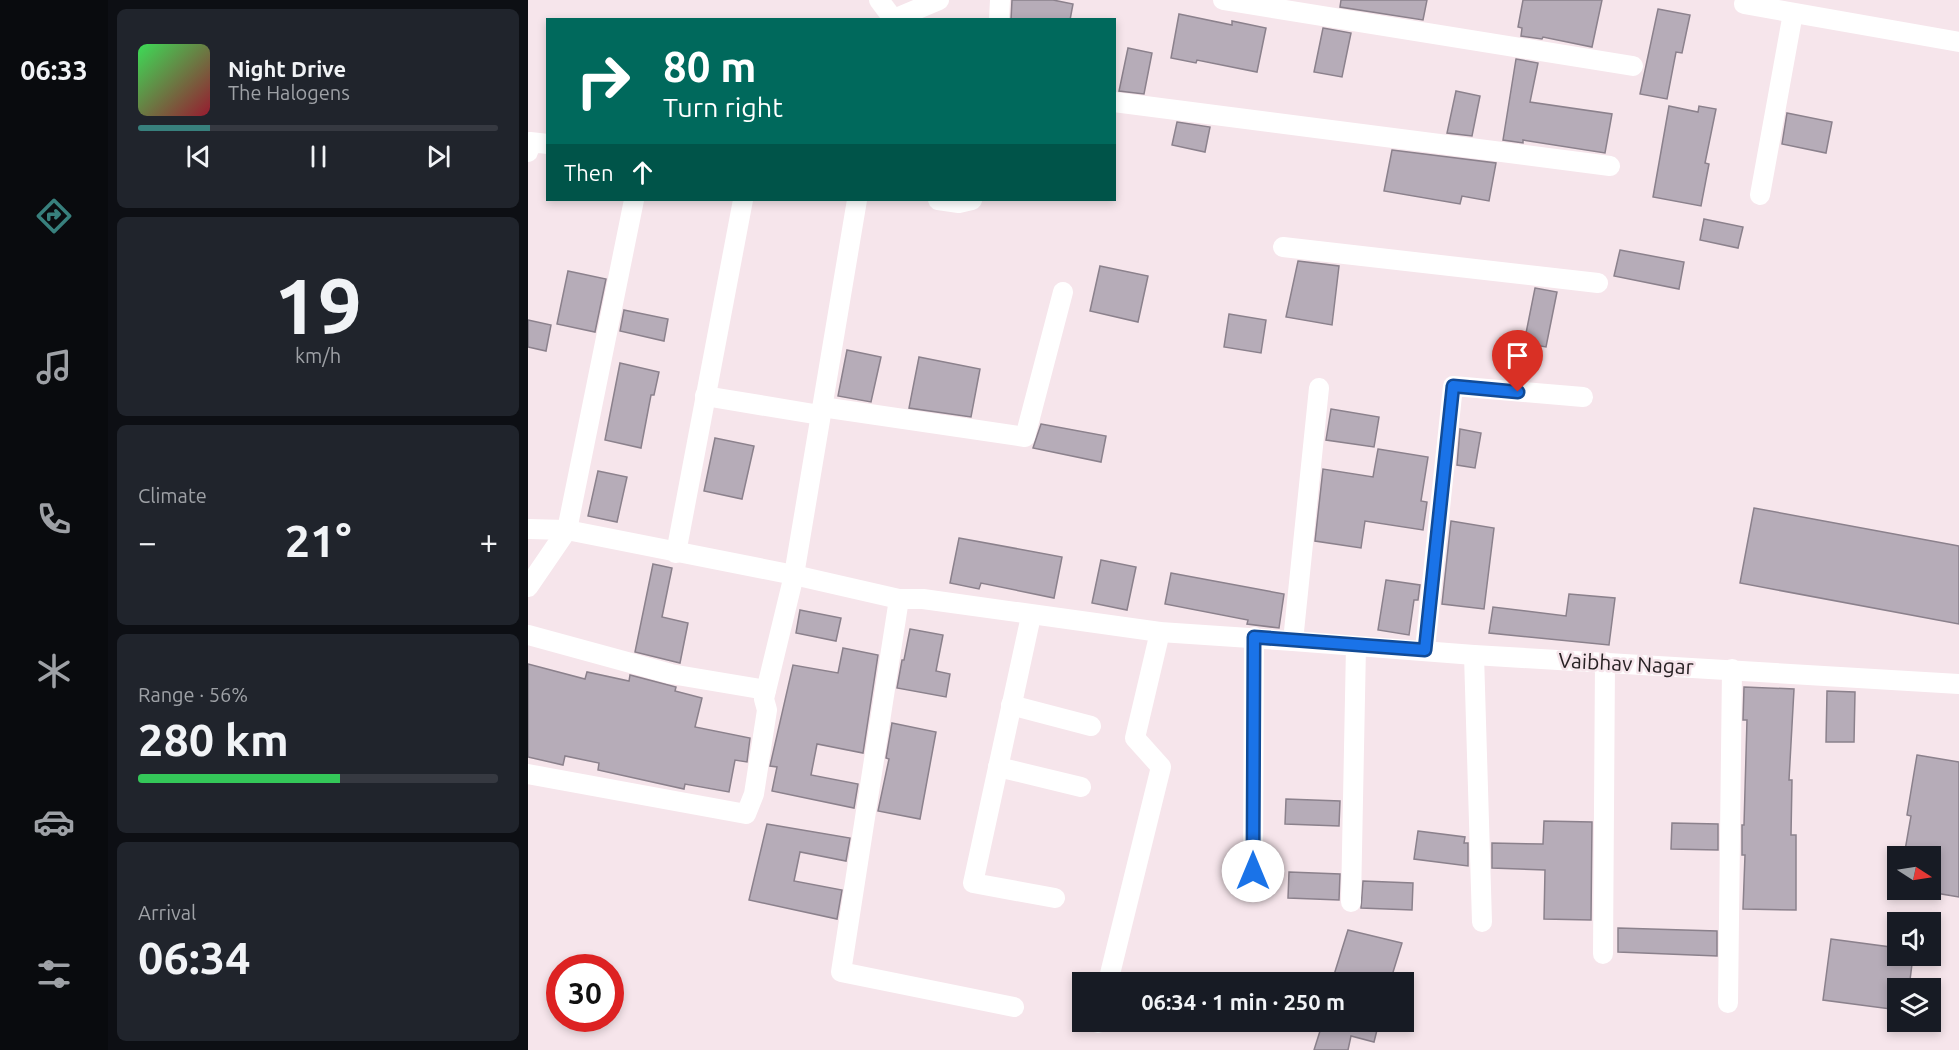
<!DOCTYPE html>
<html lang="en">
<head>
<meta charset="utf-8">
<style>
	:root { --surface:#171b24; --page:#20242c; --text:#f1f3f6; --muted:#9ea1a6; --line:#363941; --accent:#38807d }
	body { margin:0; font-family:Ubuntu,sans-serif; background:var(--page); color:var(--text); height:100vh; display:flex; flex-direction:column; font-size:22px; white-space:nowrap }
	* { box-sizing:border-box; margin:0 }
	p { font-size:20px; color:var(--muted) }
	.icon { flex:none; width:33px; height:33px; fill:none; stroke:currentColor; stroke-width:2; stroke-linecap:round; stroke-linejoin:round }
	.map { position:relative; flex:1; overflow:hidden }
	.drawer { display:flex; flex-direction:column; gap:9px; padding:9px; background:#0d0f14; width:420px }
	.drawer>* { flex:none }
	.banner { position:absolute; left:18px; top:18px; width:570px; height:183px; border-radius:0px; box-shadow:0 3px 9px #0003; background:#00695c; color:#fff; overflow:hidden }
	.needle { width:39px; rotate:102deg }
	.fabs { position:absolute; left:1359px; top:846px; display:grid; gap:12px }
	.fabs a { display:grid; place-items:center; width:54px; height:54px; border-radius:0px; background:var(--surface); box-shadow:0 3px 9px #0003; font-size:30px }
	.speed { position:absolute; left:18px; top:954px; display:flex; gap:12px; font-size:30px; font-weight:700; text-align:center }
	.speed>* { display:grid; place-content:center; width:78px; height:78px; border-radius:50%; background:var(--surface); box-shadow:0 3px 9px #0003; line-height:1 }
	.speed .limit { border:9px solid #d22; background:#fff; color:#111 }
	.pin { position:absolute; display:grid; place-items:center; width:51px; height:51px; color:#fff; margin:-62px -26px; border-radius:50% 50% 50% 0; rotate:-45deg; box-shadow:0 0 6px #0007 }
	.pin .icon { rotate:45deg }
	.me { position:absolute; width:66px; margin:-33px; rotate:0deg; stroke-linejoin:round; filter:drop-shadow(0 0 4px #0008) }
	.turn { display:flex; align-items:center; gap:21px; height:126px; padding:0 18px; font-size:27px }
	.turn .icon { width:78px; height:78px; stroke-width:2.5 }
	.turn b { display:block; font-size:42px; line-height:51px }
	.then { display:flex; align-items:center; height:57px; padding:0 18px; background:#0003; gap:12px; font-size:22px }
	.big { font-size:45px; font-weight:600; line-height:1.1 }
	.drawer .card { flex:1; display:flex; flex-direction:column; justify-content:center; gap:9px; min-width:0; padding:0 21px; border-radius:9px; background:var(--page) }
	.drawer .dial { align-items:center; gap:0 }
	.dial b { font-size:78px; line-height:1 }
	.song { display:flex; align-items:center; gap:18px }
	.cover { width:72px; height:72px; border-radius:9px; background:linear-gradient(135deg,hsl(130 70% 55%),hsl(350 70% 35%)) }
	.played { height:6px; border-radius:3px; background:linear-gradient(90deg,var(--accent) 20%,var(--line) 20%) }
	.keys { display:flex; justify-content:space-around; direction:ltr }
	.heat { display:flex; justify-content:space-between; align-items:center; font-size:33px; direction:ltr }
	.charge { height:9px; border-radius:4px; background:linear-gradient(90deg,#34c759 56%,var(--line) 0) }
	.trip { position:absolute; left:544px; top:972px; width:342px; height:60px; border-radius:0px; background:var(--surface); box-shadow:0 3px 9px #0003; font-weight:600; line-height:60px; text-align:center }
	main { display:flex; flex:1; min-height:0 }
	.menu { display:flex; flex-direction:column; width:108px; justify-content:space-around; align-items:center; background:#090b0e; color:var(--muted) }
	.menu .icon { width:42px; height:42px }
	.menu .on { color:var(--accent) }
	.menu b { font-size:27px; color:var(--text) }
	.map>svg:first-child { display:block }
</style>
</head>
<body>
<main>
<nav class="menu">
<b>06:33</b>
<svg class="icon on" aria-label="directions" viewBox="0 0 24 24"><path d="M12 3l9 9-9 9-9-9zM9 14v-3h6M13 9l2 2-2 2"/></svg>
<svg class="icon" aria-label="music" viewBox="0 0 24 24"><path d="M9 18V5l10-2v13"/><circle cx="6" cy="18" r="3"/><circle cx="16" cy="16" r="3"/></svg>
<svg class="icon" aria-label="phone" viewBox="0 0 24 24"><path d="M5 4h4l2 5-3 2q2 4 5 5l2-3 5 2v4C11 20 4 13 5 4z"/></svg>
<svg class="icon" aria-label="climate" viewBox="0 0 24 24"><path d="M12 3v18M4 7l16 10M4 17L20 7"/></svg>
<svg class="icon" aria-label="car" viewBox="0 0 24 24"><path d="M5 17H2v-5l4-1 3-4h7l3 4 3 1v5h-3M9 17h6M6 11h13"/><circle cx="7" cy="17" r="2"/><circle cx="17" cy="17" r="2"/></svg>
<svg class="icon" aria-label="filters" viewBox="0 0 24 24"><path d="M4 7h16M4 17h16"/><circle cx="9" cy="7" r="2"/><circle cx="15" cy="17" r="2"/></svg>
</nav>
<section class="drawer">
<div class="card">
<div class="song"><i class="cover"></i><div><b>Night Drive</b><p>The Halogens</p></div></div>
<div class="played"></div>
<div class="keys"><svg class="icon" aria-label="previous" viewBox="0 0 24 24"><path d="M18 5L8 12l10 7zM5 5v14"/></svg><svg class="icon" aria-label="pause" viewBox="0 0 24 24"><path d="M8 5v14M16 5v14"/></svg><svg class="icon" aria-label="next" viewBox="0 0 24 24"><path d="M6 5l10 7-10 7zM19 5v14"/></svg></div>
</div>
<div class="card dial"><b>19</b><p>km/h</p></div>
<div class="card"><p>Climate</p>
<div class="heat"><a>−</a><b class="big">21°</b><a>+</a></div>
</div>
<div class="card"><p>Range · 56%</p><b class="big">280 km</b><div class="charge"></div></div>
<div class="card"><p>Arrival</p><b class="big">06:34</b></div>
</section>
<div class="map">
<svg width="1431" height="1050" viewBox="0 0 1431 1050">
	<rect width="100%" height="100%" fill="#f6e5eb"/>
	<g fill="#b6acb8" stroke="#8b818c" stroke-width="1.5">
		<polygon points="484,0 525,0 545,4 542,20 483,20"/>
		<polygon points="813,0 899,0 895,20 812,7"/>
		<polygon points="995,0 1074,0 1064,47 1015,37 1014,39 993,36 994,28 990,27"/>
		<polygon points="1130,9 1162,15 1154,53 1148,52 1139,99 1112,94"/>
		<polygon points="651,14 704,25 704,21 738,28 729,72 669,60 668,63 643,58"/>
		<polygon points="795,28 823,33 814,77 786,72"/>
		<polygon points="600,48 624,53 616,94 591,91"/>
		<polygon points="988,59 1010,63 1002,102 1084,114 1077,153 995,140 995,143 975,140"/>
		<polygon points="928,91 952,96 944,136 919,133"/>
		<polygon points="1141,106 1170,112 1171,106 1188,109 1177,163 1181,164 1173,206 1125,197"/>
		<polygon points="1259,113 1304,122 1298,153 1254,144"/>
		<polygon points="649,122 682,127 677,152 644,145"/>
		<polygon points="864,150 968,163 961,201 934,196 932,204 856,191"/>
		<polygon points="1176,219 1215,227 1210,248 1172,240"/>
		<polygon points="1092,250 1156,262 1151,289 1086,276"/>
		<polygon points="770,261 811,266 804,325 758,317"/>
		<polygon points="572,266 620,276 610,322 562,311"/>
		<polygon points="40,271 78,279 67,332 29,324"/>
		<polygon points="1007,288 1029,292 1018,347 996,343"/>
		<polygon points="96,310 140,319 136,341 92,331"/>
		<polygon points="701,314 738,320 733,353 696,347"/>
		<polygon points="0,320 23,325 18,351 0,347"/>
		<polygon points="319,350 353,357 343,402 310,396"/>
		<polygon points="391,357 452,369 443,417 381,408"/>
		<polygon points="92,363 131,372 126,395 123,395 113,448 77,440"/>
		<polygon points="803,409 851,417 846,447 798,440"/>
		<polygon points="513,424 578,436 573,462 505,448"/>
		<polygon points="932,429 953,433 947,468 929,465"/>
		<polygon points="187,438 226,446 214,499 176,491"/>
		<polygon points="850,449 900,457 893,501 899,502 895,530 837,521 833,548 787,541 795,469 845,477"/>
		<polygon points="70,471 99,477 89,522 60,516"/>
		<polygon points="1226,508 1431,546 1431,624 1212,583"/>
		<polygon points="923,521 966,528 956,609 914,604"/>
		<polygon points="431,538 534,557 526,598 453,583 451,589 422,583"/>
		<polygon points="573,560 608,567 599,610 564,603"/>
		<polygon points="125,564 144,568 134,617 160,623 152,663 107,652"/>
		<polygon points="643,573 756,594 751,628 719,624 720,620 637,604"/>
		<polygon points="858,580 892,585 890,600 886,600 881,635 850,630"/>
		<polygon points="1041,594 1087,598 1081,645 961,633 965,607 1038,616"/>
		<polygon points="272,610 313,618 308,641 268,633"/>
		<polygon points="382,629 415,635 408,671 422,674 418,697 369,688 374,660 376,660"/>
		<polygon points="315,648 350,655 335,753 289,744 283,775 330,784 326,808 244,791 249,767 242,766 265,665 310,673"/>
		<polygon points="0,664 57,679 59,672 101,681 102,675 148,687 147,691 174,698 167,727 222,738 219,762 207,760 201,792 157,784 156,789 70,770 71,763 37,756 35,765 0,757"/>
		<polygon points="1216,687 1266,689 1261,780 1264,780 1263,835 1268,835 1268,910 1215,909 1217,855 1214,855 1214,825 1216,825 1219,720 1215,720"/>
		<polygon points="1299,691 1327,692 1326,742 1298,742"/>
		<polygon points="364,723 408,732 392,819 350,811 361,759 358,758"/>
		<polygon points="1389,755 1431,762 1431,897 1402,892 1402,856 1376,856 1383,816 1379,815"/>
		<polygon points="758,799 812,801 811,826 757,824"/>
		<polygon points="1016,821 1064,822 1063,920 1016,919 1017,870 964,868 964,843 1015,844"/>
		<polygon points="1144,823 1190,824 1190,850 1143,849"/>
		<polygon points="239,824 322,838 318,861 272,852 266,881 314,890 309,919 221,900"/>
		<polygon points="890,831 937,837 936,843 940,843 940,866 886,859"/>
		<polygon points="761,872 812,874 811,900 760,898"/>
		<polygon points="835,881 885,883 884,910 833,908"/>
		<polygon points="1090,928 1189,931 1189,956 1090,952"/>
		<polygon points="820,930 874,943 862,982 821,982 805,978"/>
		<polygon points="1303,939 1370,948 1370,956 1385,956 1381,988 1370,988 1370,1010 1295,1000"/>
		<polygon points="788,1022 851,1022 846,1042 823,1036 820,1050 786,1050 793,1028 787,1027"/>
	</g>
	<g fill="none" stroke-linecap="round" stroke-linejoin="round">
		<g stroke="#fff" stroke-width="20">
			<polyline points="351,0 366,20"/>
			<polyline points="695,0 1105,66"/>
			<polyline points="1216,4 1431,42"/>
			<polyline points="366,19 411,0"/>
			<polyline points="471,20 472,0"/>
			<polyline points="586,102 1082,166"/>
			<polyline points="0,152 2,142 20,144"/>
			<polyline points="1232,195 1265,13"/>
			<polyline points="410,200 431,203 444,200"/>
			<polyline points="755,247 1070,283"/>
			<polyline points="177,396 292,415"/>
			<polyline points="294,407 497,437 535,292"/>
			<polyline points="0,529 39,530 266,575 371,599 395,599 632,632 765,641 791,388"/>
			<polyline points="148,553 215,200"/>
			<polyline points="0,587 39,530 106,200"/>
			<polyline points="371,599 313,972 486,1007"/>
			<polyline points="503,616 445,883 527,898"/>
			<polyline points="0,635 143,674 238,690"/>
			<polyline points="765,641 946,655 1431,684"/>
			<polyline points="897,649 925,386 1055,397"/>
			<polyline points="946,655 954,922"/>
			<polyline points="483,705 563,726"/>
			<polyline points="470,767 553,787"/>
			<polyline points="0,774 218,814 226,794 239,710 236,699 266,575 329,200"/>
			<polyline points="725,871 726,637"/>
			<polyline points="823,902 828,646"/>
			<polyline points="1075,954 1077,662"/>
			<polyline points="580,982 633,767 607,738 632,632"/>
			<polyline points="1200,1003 1204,669"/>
			<polyline points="570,1023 570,1022"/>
		</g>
	</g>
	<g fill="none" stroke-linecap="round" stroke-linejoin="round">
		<g stroke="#114b97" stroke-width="15">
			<polyline id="route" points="725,871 726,637 897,650 925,386 990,392"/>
		</g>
		<use href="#route" stroke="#1a73e8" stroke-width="10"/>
	</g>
	<g text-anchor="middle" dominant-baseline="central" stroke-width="5" stroke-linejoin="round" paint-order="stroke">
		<g font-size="21" fill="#282224" stroke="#f6e5eb">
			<text transform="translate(1098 663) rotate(3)">Vaibhav Nagar</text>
		</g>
	</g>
</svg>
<div class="fabs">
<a><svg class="needle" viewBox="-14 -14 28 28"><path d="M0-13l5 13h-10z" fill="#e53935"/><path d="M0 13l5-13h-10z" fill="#9ea1a6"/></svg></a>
<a><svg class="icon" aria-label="sound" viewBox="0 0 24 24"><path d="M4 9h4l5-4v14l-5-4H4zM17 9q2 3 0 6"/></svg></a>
<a><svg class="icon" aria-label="layers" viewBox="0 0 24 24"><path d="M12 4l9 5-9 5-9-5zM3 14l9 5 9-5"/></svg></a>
</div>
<div class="speed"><div class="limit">30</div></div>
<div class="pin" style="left:990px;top:392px;background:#d93025"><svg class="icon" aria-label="arrive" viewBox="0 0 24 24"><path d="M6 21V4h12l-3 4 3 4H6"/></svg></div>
<svg class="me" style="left:725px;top:871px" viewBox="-20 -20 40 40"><circle r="19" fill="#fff"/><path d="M0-13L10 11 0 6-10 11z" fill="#1a73e8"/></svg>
<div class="trip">06:34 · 1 min · 250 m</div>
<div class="banner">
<div class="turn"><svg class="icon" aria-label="right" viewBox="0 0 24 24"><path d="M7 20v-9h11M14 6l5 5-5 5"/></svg><div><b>80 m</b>Turn right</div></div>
<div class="then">Then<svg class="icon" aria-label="ahead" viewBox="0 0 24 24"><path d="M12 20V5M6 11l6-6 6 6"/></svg></div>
</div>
</div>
</main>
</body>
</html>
